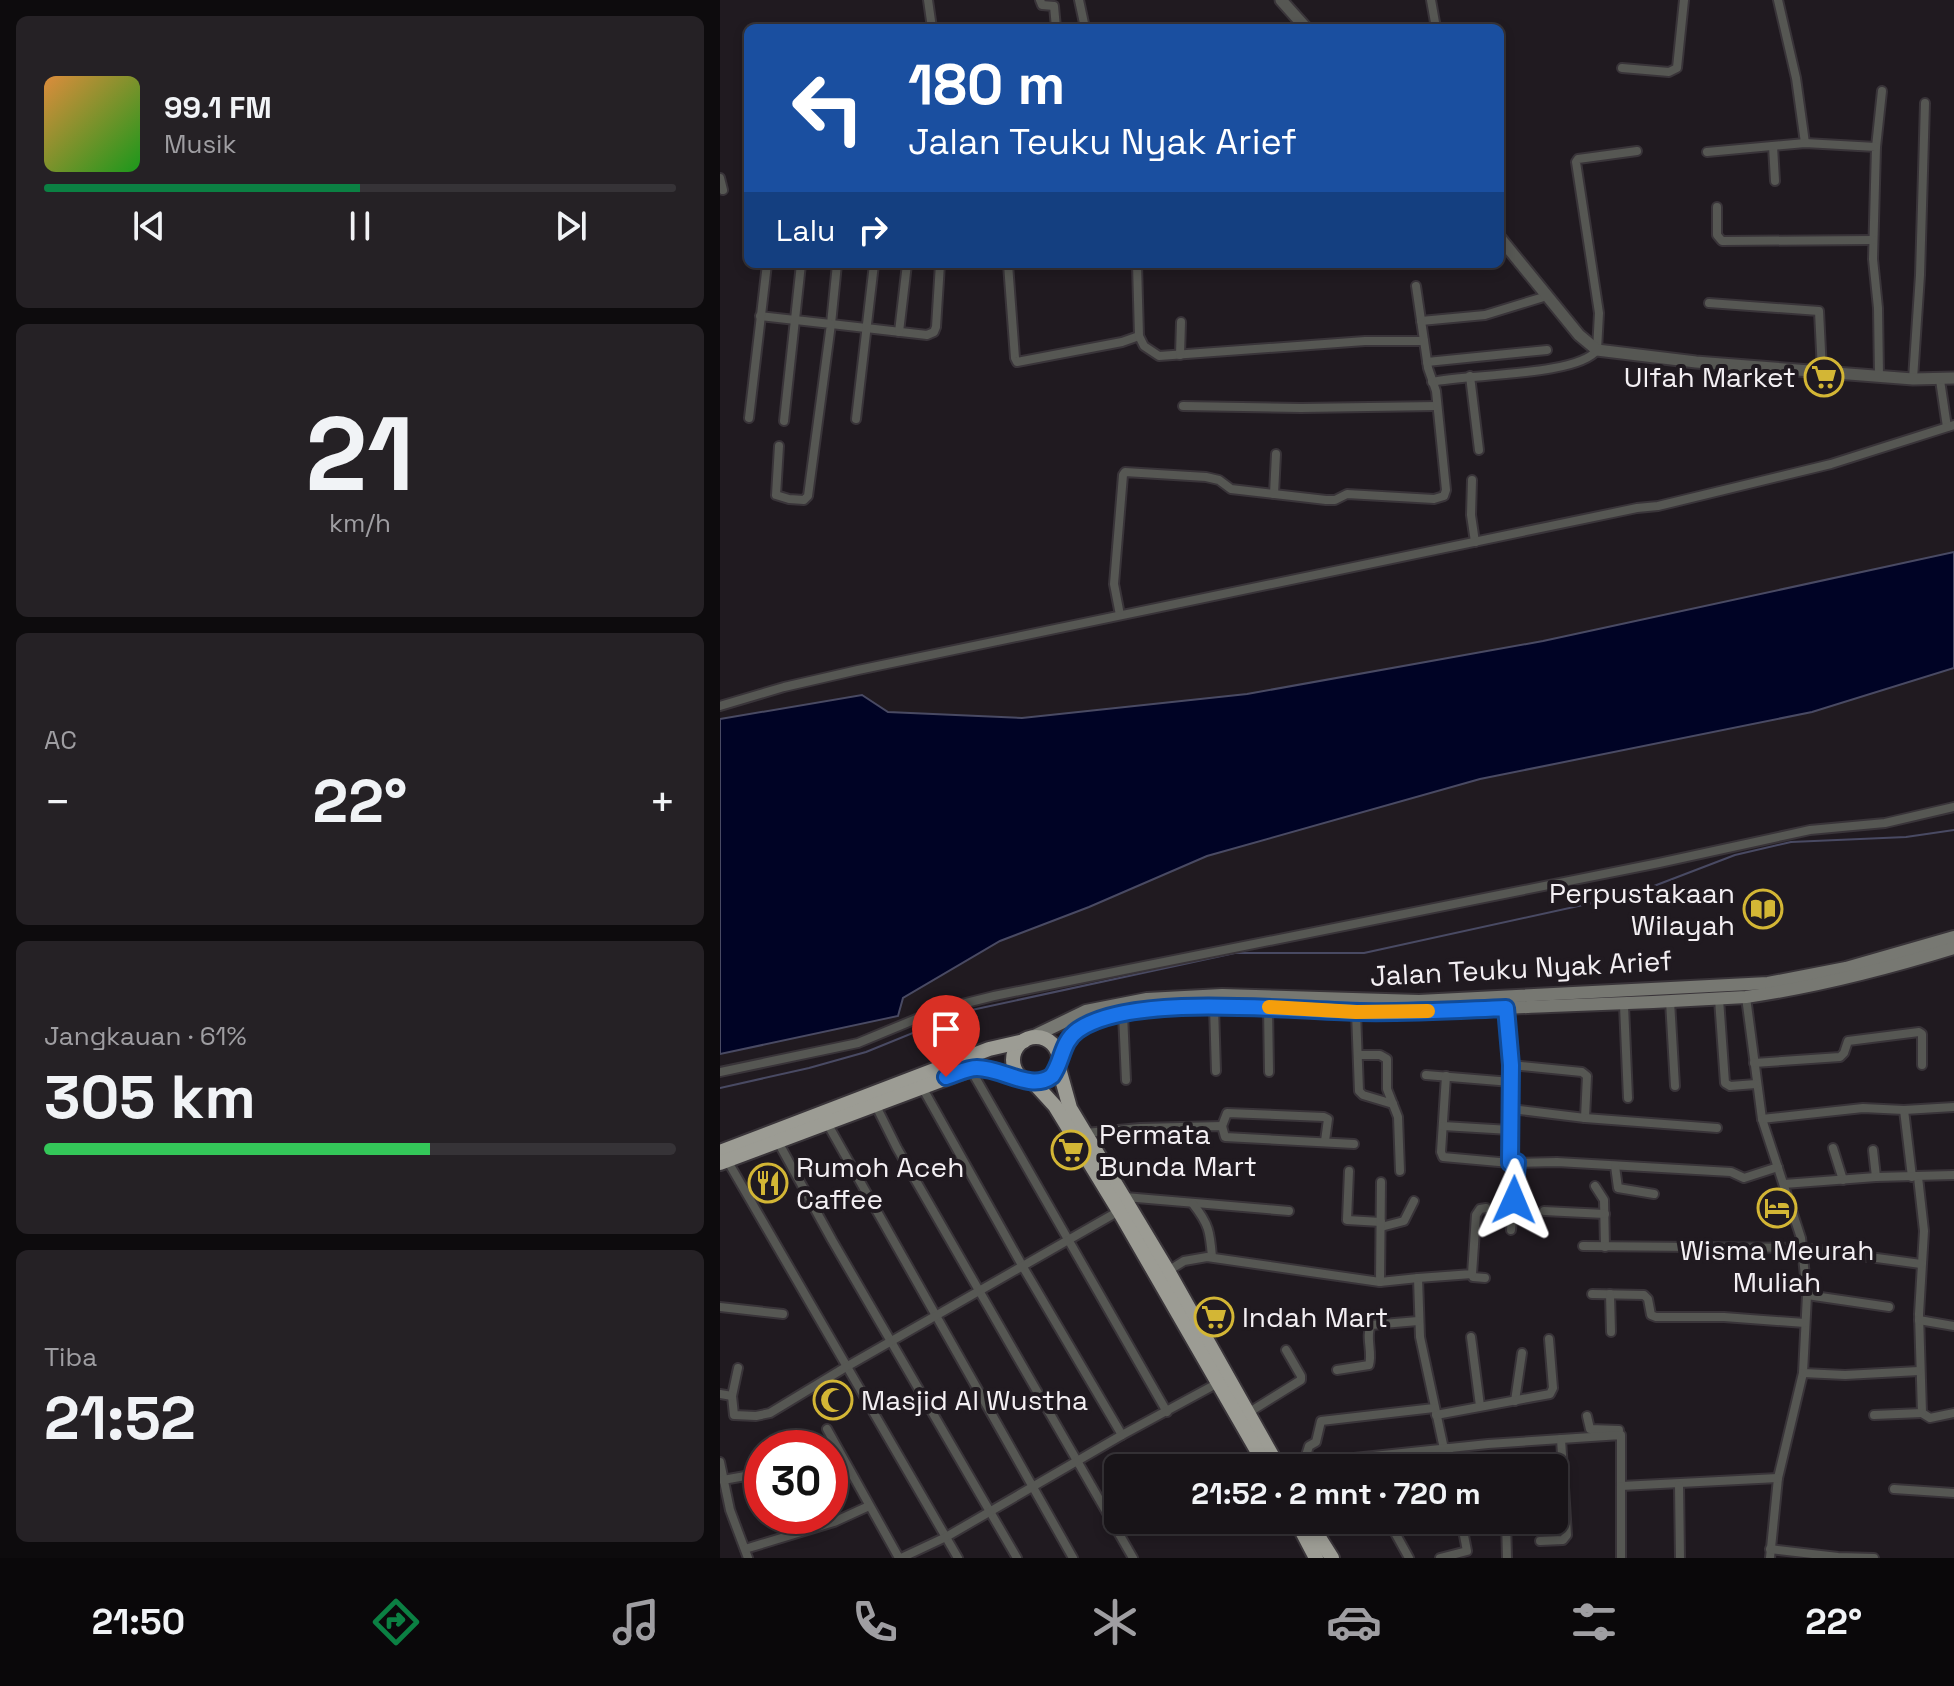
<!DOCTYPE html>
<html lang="id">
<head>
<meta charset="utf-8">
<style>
	:root { --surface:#181418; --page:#252125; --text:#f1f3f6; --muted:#9f9ea2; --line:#363337; --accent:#0b8043 }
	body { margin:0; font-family:"Space Grotesk",sans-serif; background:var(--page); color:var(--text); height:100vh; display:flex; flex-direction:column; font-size:30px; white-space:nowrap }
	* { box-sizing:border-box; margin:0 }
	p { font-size:26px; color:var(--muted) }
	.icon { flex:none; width:44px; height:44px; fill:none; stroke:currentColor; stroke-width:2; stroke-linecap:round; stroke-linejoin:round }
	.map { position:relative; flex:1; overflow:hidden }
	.sheet { display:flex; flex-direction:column; gap:16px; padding:16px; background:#0d0b0d; width:720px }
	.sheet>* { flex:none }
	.banner { position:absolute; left:24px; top:24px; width:760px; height:244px; border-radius:12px; box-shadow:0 4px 12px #0003,0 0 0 2px var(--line); background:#1a4fa0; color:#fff; overflow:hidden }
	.speed { position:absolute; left:24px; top:1430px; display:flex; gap:16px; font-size:40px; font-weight:700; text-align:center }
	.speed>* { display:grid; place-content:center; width:104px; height:104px; border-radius:50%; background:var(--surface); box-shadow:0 4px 12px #0003,0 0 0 2px var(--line); line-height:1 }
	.speed .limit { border:12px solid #d22; background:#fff; color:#111 }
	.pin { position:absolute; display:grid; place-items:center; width:68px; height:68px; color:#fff; margin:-82px -34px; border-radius:50% 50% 50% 0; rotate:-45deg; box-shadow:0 0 8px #0007 }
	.pin .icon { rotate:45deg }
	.me { position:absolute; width:88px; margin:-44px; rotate:1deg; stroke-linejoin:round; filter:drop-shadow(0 0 6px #0008) }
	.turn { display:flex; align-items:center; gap:28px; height:168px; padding:0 32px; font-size:36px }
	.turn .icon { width:104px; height:104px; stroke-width:2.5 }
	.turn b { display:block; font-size:56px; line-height:68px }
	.then { display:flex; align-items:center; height:76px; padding:0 32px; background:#0003; gap:16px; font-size:30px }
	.big { font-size:60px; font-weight:700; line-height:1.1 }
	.sheet .tile { flex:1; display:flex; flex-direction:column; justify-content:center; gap:12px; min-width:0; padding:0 28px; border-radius:12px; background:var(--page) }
	.sheet .dial { align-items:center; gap:0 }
	.dial b { font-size:104px; line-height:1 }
	.song { display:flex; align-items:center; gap:24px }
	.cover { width:96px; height:96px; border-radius:12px; background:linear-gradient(135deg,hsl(30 70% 55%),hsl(120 70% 35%)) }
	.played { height:8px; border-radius:4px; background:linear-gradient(90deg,var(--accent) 50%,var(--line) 50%) }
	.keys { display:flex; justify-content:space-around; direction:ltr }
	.heat { display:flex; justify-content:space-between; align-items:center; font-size:44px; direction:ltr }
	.charge { height:12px; border-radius:6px; background:linear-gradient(90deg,#34c759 61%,var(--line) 0) }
	.trip { position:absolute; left:384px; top:1454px; width:464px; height:80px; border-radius:12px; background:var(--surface); box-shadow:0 4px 12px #0003,0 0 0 2px var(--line); font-weight:700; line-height:80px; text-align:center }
	.tab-bar { display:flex; height:128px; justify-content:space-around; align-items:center; background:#0a080a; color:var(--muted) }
	.tab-bar .icon { width:56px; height:56px }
	.tab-bar .on { color:var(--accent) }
	.tab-bar b { font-size:36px; color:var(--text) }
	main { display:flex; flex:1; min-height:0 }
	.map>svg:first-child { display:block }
</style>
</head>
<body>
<main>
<section class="sheet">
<div class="tile">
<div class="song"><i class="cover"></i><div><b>99.1 FM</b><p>Musik</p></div></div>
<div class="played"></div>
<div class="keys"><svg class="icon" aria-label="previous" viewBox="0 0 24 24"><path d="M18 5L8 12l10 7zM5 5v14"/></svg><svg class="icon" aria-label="pause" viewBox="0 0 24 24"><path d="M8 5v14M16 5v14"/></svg><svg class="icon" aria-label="next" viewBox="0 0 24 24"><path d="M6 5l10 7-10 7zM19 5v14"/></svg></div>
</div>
<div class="tile dial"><b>21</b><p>km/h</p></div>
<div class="tile"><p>AC</p>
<div class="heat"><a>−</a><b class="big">22°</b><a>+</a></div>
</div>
<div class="tile"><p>Jangkauan · 61%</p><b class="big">305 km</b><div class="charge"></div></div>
<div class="tile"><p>Tiba</p><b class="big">21:52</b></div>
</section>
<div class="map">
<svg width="1234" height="1558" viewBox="0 0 1234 1558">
	<rect width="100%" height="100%" fill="#201a20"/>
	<polygon fill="#000325" stroke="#494a63" stroke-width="2" points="1234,552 1234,668 1092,712 760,779 487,856 369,907 280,941 183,998 178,1016 0,1054 0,719 142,695 168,712 302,718 527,694 823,641"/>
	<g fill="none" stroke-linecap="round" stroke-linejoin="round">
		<polyline stroke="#494a63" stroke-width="2" points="0,1088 89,1068 146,1052 247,1011 515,953 644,953 913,894 1015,855 1071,842 1186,837 1234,830"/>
		<g stroke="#393439" stroke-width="12">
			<g id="minor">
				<polyline points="208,0 212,28"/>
				<polyline points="320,0 322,5 334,6 336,28"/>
				<polyline points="359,0 365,28"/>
				<polyline points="711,0 716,28"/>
				<polyline points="1058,0 1076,78 1085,143"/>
				<polyline points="902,68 949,72 957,68 964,0"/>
				<polyline points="1053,146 1055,181"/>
				<polyline points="1156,147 1162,91"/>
				<polyline points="987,152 1085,143 1156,147 1153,259 1158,308 1159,376"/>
				<polyline points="0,178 3,190"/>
				<polyline points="997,207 997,235 1002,241 1153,240"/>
				<polyline points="117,264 111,324 207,335 214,332 216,327 220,264"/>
				<polyline points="288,264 295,358 297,362 402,342 419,336"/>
				<polyline points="417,264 419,336 424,346 439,356 645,341 704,341"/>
				<polyline points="989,303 1099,311 1102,371"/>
				<polyline points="40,316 111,324 88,496 84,500 69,499 56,495 59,446"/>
				<polyline points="701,321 765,315 827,296"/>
				<polyline points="179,332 187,264"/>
				<polyline points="460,355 461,322"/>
				<polyline points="707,362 827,350"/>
				<polyline points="750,376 759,450"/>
				<polyline points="1193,379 1200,275 1205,103"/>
				<polyline points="1220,380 1227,427"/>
				<path d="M712,382C748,374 858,376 877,350L879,313L856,162L858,159L917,151"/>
				<polyline points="463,406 581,408 717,406"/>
				<polyline points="29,418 47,264"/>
				<polyline points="136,419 154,264"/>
				<polyline points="64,421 81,264"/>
				<polyline points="752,480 751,515 755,542"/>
				<polyline points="554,494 556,454"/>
				<polyline points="400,615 394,584 403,475 405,472 486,477 499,480 511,489 606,500 615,500 627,494 714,499 724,496 726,490 716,391 708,368 696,286"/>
				<polyline points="0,706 64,687 138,670 917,508 938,506 1111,464 1234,425"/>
				<polyline points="1026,997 1042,1119 1081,1238 1087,1295 1083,1373 1058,1478 1050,1558"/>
				<polyline points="999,999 1005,1083 1010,1086 1036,1084"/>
				<polyline points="950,1001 955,1086"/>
				<polyline points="904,1005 908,1098"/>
				<polyline points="494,1007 496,1071"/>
				<polyline points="548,1007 549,1072"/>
				<polyline points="786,1008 791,1065 790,1163"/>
				<polyline points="636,1012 639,1091 643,1095 673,1104"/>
				<polyline points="403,1014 406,1080"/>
				<polyline points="638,1055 660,1055 667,1059 667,1089 678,1117 680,1171"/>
				<polyline points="1034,1063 1120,1057 1124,1053 1128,1041 1199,1032 1202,1034 1202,1065"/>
				<polyline points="791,1065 862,1072 867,1076 865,1118"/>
				<polyline points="251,1070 447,1412"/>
				<polyline points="0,1072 138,1043 218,1010 274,996 939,863 1090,830 1165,823 1234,807"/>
				<polyline points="706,1075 791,1082"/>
				<polyline points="726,1076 721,1152 723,1157 790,1163 837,1162 1011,1172 1024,1178 1058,1167"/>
				<polyline points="202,1087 303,1267 402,1435"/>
				<polyline points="155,1104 177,1148 413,1558"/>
				<polyline points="791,1109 865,1118 997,1128"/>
				<polyline points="1184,1110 1192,1177"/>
				<polyline points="1042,1119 1143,1108 1184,1110 1234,1107"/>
				<polyline points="107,1123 353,1558"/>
				<polyline points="502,1126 507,1113 604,1117 608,1119 605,1141"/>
				<polyline points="723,1126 790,1130"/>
				<polyline points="365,1133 420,1128 502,1126 505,1137 634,1144"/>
				<polyline points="57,1140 112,1240 297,1558"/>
				<polyline points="1113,1148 1123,1180"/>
				<polyline points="1153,1150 1156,1177"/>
				<polyline points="7,1160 238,1558"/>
				<polyline points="895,1166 898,1188 934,1194"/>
				<polyline points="629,1171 627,1220 661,1222"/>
				<polyline points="1198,1177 1204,1231 1199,1314 1202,1413 1210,1418 1234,1413"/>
				<polyline points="1064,1184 1156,1177 1234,1175"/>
				<polyline points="875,1186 884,1200 885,1247"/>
				<polyline points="405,1197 569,1211"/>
				<path d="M473,1204C489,1224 490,1232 492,1257"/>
				<polyline points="824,1211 885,1214"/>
				<polyline points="661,1227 684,1221 694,1201"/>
				<polyline points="791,1230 797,1162"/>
				<polyline points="863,1246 1083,1248 1201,1264"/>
				<polyline points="448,1271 464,1261 487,1257 660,1282 698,1278 700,1337 724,1449"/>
				<polyline points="752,1274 753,1277 765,1278"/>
				<polyline points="698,1278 752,1274 756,1215 760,1209 766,1208"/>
				<polyline points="660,1282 661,1182"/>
				<polyline points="872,1294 924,1295 928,1299 931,1315 936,1317 1004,1317 1085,1323"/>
				<polyline points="890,1294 891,1332"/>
				<polyline points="1087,1295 1169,1307"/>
				<polyline points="0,1307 63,1314"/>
				<polyline points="1199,1320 1234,1326"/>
				<polyline points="751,1337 760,1406"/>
				<polyline points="18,1368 12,1396 14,1415 36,1416 50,1413 126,1367 399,1211"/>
				<path d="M617,1370L649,1365C653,1352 645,1337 651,1325L698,1321"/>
				<polyline points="1083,1373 1125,1375 1199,1371"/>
				<polyline points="0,1394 12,1396"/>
				<polyline points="795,1401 802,1353"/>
				<polyline points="528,1413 581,1380 581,1376 566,1350"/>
				<polyline points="716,1415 830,1394 833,1388 829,1339"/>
				<polyline points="1154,1415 1202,1413"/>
				<polyline points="867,1416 870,1429 899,1430"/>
				<polyline points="107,1429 179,1558"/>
				<polyline points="728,1448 732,1468"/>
				<polyline points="554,1459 596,1462 768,1444 901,1435 901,1486 1058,1478"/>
				<polyline points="0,1462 10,1510 28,1558"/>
				<polyline points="584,1462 589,1446 596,1442 601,1421 714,1408"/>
				<polyline points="3,1480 42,1473"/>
				<polyline points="959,1485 960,1558"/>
				<polyline points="1174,1489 1234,1493"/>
				<polyline points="668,1520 689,1558"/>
				<polyline points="786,1520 787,1558"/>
				<polyline points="820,1541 843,1540 847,1535 841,1439"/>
				<polyline points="25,1549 114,1522 149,1506"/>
				<polyline points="1050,1549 1118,1557 1154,1558"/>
				<polyline points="181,1558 226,1537 402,1435 498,1383"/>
				<polyline points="720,1558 747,1551 741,1520"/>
				<polyline points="901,1558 901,1486"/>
			</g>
		</g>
		<g stroke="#393439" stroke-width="15">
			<g id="tertiary">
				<polyline points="561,0 586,28"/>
				<polyline points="780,238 859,335 877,350 976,362 1193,379 1234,378"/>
			</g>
		</g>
		<g stroke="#393439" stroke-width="16">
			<g id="secondary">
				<polyline points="310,1038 366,1011 427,999 502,995 699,1001 1048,983 1126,968 1234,937"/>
				<path d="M338,1058C352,1029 375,1019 405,1014C492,998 580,1012 667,1012C722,1013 776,1008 831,1006C896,1004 961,1001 1026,997C1096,987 1166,969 1234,948"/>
			</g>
		</g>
		<g stroke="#393439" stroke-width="18">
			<g id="trunk">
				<circle cx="316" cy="1060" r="23"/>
				<polyline points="338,1065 350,1108 448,1271 559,1468"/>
				<polyline points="314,1083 335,1106 399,1211 547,1468"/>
				<polyline points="0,1152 269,1049 304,1041"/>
				<polyline points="0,1163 251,1069 273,1070 301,1078"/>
				<polyline points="576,1520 596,1558"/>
				<polyline points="588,1520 612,1558"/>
			</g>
		</g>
		<use href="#minor" stroke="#565753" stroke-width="8"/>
		<use href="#tertiary" stroke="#565753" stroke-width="11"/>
		<use href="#secondary" stroke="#777872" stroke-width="12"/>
		<use href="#trunk" stroke="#9c9c94" stroke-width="14"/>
	</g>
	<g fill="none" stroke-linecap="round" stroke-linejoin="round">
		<g stroke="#114b97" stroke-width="20">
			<path id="route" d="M226,1077C236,1074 247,1068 257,1068C283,1068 311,1092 332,1076C343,1061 341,1042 358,1030C412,992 574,1011 640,1012C689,1013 737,1010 786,1008L791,1065L790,1163L797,1162L794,1200"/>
		</g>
		<use href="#route" stroke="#1a73e8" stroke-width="14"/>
		<polyline stroke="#f59e0b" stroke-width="14" points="549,1007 636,1012 708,1011"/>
	</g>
	<defs>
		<g id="supermarket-ring" transform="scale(2)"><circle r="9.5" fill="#201a20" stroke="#d3b635" stroke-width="1.5"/><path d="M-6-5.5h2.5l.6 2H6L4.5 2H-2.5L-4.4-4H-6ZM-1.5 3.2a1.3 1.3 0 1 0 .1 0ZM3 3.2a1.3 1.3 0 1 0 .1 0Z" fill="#d3b635"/></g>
		<g id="library-ring" transform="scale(2)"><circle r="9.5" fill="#201a20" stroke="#d3b635" stroke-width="1.5"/><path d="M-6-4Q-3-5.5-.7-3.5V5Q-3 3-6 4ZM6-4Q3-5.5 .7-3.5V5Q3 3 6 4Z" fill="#d3b635"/></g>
		<g id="restaurant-ring" transform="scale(2)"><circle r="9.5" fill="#201a20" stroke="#d3b635" stroke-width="1.5"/><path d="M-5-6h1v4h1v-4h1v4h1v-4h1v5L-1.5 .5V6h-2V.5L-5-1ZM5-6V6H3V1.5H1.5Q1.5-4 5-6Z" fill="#d3b635"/></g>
		<g id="hotel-ring" transform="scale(2)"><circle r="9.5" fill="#201a20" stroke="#d3b635" stroke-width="1.5"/><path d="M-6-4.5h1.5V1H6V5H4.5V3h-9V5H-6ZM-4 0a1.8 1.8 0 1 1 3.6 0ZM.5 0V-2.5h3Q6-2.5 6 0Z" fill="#d3b635"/></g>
		<g id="mosque-ring" transform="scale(2)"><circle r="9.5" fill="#201a20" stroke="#d3b635" stroke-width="1.5"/><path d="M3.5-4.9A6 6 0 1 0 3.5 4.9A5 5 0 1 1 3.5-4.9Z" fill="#d3b635"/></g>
	</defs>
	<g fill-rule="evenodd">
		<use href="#supermarket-ring" x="1104" y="377"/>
		<use href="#library-ring" x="1043" y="909"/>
		<use href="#supermarket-ring" x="351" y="1150"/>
		<use href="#restaurant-ring" x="48" y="1183"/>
		<use href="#hotel-ring" x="1057" y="1208"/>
		<use href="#supermarket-ring" x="494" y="1317"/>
		<use href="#mosque-ring" x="113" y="1400"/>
	</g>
	<g text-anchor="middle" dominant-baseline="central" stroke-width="8" stroke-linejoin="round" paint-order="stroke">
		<g font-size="28" fill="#f3eff3" stroke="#201a20" text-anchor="start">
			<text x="1076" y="377" text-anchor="end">Ulfah Market</text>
			<text x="1015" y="893" text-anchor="end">Perpustakaan<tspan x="1015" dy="32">Wilayah</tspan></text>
			<text x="379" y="1134">Permata<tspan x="379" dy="32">Bunda Mart</tspan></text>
			<text x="76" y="1167">Rumoh Aceh<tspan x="76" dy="32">Caffee</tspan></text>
			<text x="1057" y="1250" text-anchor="middle">Wisma Meurah<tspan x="1057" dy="32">Muliah</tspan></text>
			<text x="522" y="1317">Indah Mart</text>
			<text x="141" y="1400">Masjid Al Wustha</text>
		</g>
		<g font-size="28" fill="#f3eff3" stroke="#201a20">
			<text transform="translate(801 968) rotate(-3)">Jalan Teuku Nyak Arief</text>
		</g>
	</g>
</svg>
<div class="speed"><div class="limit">30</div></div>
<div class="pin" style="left:226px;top:1077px;background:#d93025"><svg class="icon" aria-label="arrive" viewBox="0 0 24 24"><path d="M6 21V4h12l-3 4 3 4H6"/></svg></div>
<svg class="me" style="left:794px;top:1200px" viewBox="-20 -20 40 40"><path d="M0-17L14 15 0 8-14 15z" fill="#1a73e8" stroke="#fff" stroke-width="4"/></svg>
<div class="trip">21:52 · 2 mnt · 720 m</div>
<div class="banner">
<div class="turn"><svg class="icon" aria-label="left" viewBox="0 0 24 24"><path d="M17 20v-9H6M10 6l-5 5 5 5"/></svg><div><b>180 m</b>Jalan Teuku Nyak Arief</div></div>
<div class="then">Lalu<svg class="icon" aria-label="right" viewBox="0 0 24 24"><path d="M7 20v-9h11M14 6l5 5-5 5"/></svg></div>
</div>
</div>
</main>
<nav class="tab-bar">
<b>21:50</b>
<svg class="icon on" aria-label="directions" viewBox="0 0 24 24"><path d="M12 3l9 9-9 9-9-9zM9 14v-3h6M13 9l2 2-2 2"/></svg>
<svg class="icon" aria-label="music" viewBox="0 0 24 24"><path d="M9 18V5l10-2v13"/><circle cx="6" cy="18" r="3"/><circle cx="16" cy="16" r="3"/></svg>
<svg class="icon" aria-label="phone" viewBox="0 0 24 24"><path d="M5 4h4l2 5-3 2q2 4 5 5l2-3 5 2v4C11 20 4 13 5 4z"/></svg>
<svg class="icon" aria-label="climate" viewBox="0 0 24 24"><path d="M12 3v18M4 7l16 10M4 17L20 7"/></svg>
<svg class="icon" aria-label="car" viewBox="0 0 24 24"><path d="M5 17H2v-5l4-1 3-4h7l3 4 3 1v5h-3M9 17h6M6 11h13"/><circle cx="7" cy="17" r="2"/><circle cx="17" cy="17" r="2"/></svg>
<svg class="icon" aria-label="filters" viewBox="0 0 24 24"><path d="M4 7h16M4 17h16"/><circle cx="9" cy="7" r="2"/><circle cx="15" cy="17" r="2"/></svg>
<b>22°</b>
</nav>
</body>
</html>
